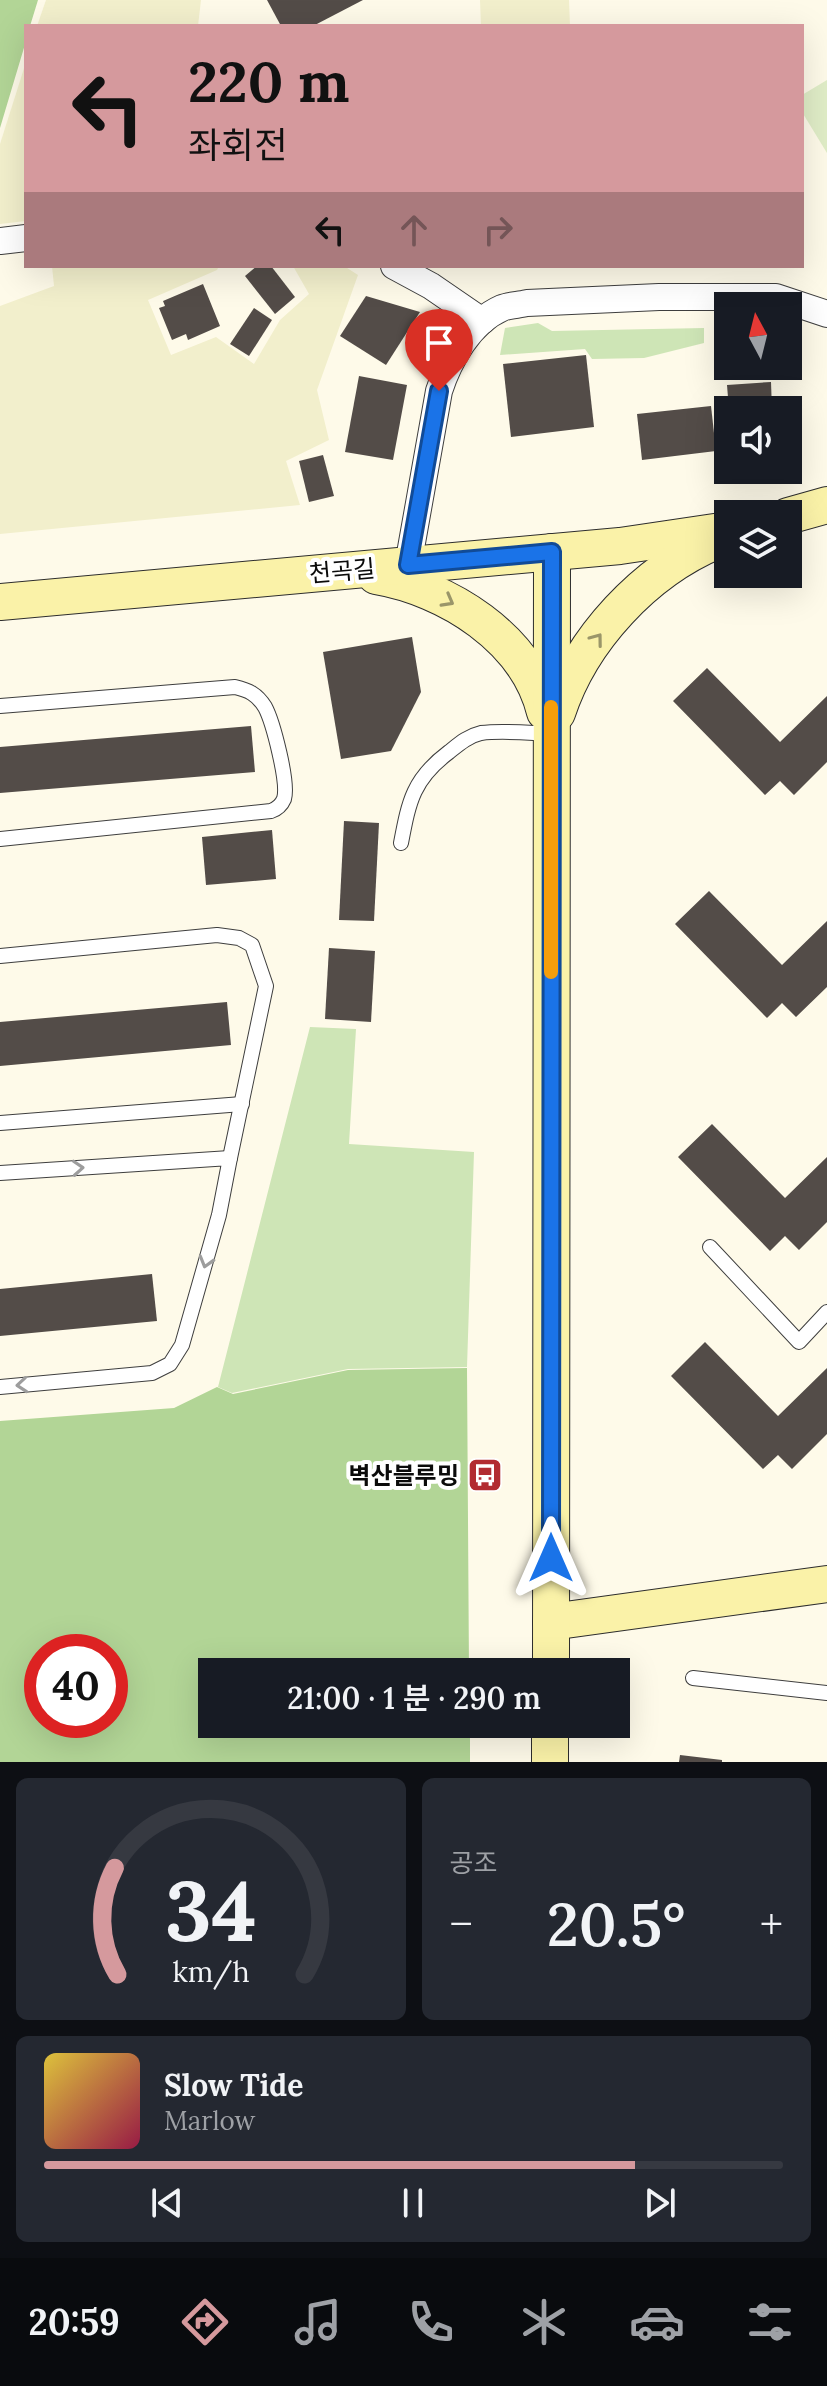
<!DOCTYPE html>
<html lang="ko">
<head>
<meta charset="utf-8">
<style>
	:root { --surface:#171b24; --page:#242831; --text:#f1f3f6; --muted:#9ea1a6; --line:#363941; --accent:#d5999d }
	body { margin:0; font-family:Lora,"Noto Sans KR",serif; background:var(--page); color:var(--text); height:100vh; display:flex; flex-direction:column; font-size:30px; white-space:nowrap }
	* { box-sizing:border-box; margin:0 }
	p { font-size:26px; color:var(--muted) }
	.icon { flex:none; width:44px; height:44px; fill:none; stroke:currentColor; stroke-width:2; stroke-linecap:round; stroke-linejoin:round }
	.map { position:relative; height:1762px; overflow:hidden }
	.panel { display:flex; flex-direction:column; gap:16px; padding:16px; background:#0d0f14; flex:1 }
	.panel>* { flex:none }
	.banner { position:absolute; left:24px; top:24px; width:780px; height:244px; border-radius:0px; box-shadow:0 8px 32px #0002; background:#d5999d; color:#111; overflow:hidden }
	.needle { width:52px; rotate:353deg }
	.controls { position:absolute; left:714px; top:292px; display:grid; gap:16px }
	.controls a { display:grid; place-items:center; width:88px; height:88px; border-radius:0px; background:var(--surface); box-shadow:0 8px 32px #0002; font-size:40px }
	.speed { position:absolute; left:24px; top:1634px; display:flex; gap:16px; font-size:40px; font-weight:700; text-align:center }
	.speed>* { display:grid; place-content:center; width:104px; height:104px; border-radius:50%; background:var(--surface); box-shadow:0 8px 32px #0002; line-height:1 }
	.speed .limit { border:12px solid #d22; background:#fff; color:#111 }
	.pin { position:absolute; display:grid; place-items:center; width:68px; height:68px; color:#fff; margin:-82px -34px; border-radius:50% 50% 50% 0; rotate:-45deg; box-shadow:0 0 8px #0007 }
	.pin .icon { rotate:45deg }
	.me { position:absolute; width:88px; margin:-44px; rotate:0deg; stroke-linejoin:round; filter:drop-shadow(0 0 6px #0008) }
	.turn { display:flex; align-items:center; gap:28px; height:168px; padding:0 32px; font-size:36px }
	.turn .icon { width:104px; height:104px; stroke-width:2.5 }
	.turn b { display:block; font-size:56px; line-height:68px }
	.lanes { display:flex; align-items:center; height:76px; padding:0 32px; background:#0003; justify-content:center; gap:40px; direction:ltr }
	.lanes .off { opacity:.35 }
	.big { font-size:60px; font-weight:600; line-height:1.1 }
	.panel .tile { flex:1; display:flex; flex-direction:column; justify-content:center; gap:12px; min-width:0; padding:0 28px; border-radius:12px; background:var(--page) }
	.panel .dial { align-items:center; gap:0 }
	.dial svg { height:208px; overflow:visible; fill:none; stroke:var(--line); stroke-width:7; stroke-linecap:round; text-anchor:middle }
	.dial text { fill:var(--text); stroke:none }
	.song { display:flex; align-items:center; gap:24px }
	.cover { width:96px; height:96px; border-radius:12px; background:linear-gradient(135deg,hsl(50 70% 55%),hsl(340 70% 35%)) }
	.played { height:8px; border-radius:4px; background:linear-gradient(90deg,var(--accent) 80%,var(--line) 80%) }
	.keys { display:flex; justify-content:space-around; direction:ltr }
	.heat { display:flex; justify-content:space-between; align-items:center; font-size:44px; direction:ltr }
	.panel .tiles { flex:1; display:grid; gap:16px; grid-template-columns:1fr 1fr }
	.tile:last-child { grid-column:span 2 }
	.trip { position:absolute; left:198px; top:1658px; width:432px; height:80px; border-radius:0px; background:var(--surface); box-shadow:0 8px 32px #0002; font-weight:600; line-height:80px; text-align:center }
	.dock { display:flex; height:128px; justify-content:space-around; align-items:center; background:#090b0e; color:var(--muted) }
	.dock .icon { width:56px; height:56px }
	.dock .selected { color:var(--accent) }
	.dock b { font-size:36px; color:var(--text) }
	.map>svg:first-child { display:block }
</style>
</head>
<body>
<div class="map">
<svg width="827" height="1762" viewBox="0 0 827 1762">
	<rect width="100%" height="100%" fill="#fefae9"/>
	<g fill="#f2efcc">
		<polygon points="46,0 201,0 198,26 37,26"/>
		<polygon points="480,0 569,0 570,26 481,26"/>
		<polygon points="26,62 26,221 0,224 0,144"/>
		<polygon points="52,266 219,266 217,270 148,300 171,355 216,337 254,364 280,320 309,294 293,266 344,266 358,275 317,390 329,440 286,461 300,505 0,534 0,306 54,286"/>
	</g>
	<g fill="#cee5b6">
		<polygon points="538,323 552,331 704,328 704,343 644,358 592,359 585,349 500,355 505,328"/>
		<polygon points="310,1027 356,1029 349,1144 474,1152 467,1367 348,1369 232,1393 218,1387"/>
	</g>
	<g fill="#b2d596" fill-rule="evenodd">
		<polygon points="0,0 38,0 30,26 26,26 26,41 0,128"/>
		<path d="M467,1368L469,1672H212V1724H470V1762H0V1421L174,1408L217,1387L233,1394L348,1370ZM42,1652H110V1720H42Z"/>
	</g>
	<polygon fill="#e0edc7" points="827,80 827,153 802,112 802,95"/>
	<g fill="#534c48">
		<polygon points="267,0 363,0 313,26 281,26"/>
		<polygon points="257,266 271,266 295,297 275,314 245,276"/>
		<polygon points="203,284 220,326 188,340 186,334 172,340 159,308 165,306 163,301"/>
		<polygon points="366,296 420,312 386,365 340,336"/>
		<polygon points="254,308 272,320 249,356 230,344"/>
		<polygon points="586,355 594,427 511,437 503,364"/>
		<polygon points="359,376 407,385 393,460 345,452"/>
		<polygon points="771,382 772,410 729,410 727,385"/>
		<polygon points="711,406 716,451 642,460 637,414"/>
		<polygon points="323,455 334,496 309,502 299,461"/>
		<polygon points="412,637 421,692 391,751 341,759 323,652"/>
		<polygon points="707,668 780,742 827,696 827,762 794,795 780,781 765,795 673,701"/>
		<polygon points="251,726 255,772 0,793 0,747"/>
		<polygon points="344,821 379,823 374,921 339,920"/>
		<polygon points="272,830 276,879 206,885 202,837"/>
		<polygon points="709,891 782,965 827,921 827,987 796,1017 782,1003 767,1018 675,924"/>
		<polygon points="329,948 375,951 371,1022 325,1019"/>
		<polygon points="227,1002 231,1045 0,1066 0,1022"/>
		<polygon points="712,1124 785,1198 827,1157 827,1222 799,1250 785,1236 770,1251 678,1157"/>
		<polygon points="152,1274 157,1321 0,1336 0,1289"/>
		<polygon points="705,1342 778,1416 827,1368 827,1434 792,1469 778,1455 763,1469 671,1376"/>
		<polygon points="680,1755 722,1760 722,1762 679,1762"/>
	</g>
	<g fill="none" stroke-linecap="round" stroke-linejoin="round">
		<g stroke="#3e3e3e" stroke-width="16">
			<g id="lane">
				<path d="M0,706L235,687C248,690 257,694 265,707C273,722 289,783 284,799C281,806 277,809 271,811L0,839"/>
				<path d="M401,843C409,801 413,779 449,752C459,744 468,736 481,733C504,730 528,733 551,734"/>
				<polyline points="0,956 217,935 239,938 252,945 266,986 230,1158"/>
				<polyline points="0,1123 242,1104"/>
				<polyline points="0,1173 230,1158 219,1215 182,1345 170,1364 152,1373 0,1387"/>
				<polyline points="710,1247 799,1342 827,1312"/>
				<polyline points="693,1678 827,1693"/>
			</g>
		</g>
		<g stroke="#3e3e3e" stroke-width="28">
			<g id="street">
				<polyline points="0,241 26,238"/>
				<polyline points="394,266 431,286 482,321"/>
				<path d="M408,565L439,391C449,360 470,322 502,308C509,305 519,305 527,303L659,297H776L827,314"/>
			</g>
		</g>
		<g stroke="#2d2d2d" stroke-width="38">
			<g id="secondary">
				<polyline points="788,516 827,505"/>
				<path d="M376,576C447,588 527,638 545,712"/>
				<polyline points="0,602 620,546 728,530"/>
				<path d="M557,713C581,639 645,571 716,541"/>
				<polyline points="551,1622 827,1584"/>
				<polyline points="551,1672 552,552"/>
				<polyline points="550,1762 550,1724"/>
			</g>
		</g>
		<use href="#lane" stroke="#fff" stroke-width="14"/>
		<use href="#street" stroke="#fff" stroke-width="26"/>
		<use href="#secondary" stroke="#faf2a8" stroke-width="36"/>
	</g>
	<defs><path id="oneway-chevron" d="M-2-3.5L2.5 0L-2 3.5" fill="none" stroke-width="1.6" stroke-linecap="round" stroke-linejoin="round" transform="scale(2)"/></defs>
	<g stroke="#9a9669">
		<use href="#oneway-chevron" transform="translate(448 601) rotate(29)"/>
		<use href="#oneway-chevron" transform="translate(597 639) rotate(-53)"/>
	</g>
	<g stroke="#9d9d9d">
		<use href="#oneway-chevron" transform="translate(78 1168) rotate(-4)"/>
		<use href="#oneway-chevron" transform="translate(206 1262) rotate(106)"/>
		<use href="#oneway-chevron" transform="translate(22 1385) rotate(175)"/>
	</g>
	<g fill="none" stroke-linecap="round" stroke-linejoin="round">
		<g stroke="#114b97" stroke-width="20">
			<polyline id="route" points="439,391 408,565 552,552 551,1558"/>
		</g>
		<use href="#route" stroke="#1a73e8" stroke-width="14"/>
		<polyline stroke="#f59e0b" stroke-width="14" points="551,707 551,972"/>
	</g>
	<defs>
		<g id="bus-square" transform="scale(1.8)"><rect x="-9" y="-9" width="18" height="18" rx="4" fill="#b22c31" stroke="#fff"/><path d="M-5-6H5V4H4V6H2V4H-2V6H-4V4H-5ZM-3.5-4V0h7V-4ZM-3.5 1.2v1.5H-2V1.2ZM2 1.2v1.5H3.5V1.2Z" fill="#fff"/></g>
	</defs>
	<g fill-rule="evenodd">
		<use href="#bus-square" x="485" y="1475"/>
	</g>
	<g text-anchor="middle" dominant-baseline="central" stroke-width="8" stroke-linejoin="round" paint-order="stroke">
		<g font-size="24" fill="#0b0b0b" stroke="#fff">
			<text transform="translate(342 571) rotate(-5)">천곡길</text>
		</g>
		<g font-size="24" font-weight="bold" fill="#0b0b0b" stroke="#fff" text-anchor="end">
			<text x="459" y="1475">벽산블루밍</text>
		</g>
	</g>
</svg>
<div class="controls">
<a><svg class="needle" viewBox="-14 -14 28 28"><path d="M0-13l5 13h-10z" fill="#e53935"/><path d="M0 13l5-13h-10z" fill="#9ea1a6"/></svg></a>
<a><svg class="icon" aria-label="sound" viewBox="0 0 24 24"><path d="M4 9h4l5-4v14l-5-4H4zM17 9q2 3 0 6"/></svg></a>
<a><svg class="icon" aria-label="layers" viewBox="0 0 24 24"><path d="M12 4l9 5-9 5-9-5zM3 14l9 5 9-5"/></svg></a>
</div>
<div class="speed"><div class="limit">40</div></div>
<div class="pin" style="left:439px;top:391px;background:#d93025"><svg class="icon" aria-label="arrive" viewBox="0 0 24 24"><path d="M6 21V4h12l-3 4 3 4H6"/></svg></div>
<svg class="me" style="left:551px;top:1558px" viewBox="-20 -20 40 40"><path d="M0-17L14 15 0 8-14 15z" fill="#1a73e8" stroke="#fff" stroke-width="4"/></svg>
<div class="trip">21:00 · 1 분 · 290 m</div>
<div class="banner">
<div class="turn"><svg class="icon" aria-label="left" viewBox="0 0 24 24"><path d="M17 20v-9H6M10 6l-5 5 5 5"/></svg><div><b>220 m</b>좌회전</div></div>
<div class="lanes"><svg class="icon" aria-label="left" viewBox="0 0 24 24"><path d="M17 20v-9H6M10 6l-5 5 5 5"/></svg><svg class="icon off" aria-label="ahead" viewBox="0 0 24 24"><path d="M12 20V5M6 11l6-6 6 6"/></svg><svg class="icon off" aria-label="right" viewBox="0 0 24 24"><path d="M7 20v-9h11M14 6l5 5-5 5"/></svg></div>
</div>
</div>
<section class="panel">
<div class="tiles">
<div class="tile dial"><svg viewBox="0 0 100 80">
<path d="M14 69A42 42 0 1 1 86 69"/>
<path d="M14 69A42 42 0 0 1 13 28" stroke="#d5999d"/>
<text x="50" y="56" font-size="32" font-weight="700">34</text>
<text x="50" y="72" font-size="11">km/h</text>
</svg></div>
<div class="tile"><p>공조</p>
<div class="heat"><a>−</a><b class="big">20.5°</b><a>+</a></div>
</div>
<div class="tile">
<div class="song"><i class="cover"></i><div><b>Slow Tide</b><p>Marlow</p></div></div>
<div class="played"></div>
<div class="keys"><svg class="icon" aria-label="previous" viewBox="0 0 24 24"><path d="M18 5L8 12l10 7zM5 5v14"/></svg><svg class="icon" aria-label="pause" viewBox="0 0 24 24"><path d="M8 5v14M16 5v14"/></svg><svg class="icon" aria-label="next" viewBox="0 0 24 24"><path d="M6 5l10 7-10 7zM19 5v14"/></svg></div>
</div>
</div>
</section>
<nav class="dock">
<b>20:59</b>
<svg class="icon selected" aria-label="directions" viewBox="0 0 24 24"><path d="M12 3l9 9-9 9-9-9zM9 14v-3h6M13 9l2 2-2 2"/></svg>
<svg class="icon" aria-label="music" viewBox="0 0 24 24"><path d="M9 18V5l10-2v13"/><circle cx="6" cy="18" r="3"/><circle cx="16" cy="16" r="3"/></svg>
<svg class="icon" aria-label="phone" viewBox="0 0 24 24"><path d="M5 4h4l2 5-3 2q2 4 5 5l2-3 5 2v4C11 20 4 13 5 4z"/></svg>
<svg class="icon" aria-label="climate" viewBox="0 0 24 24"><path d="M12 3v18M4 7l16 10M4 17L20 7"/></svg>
<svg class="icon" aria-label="car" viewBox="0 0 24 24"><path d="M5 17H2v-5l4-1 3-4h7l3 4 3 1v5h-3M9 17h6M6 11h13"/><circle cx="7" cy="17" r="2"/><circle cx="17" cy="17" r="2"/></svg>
<svg class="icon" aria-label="filters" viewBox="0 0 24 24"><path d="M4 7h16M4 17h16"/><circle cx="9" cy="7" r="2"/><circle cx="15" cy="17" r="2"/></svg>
</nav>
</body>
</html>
